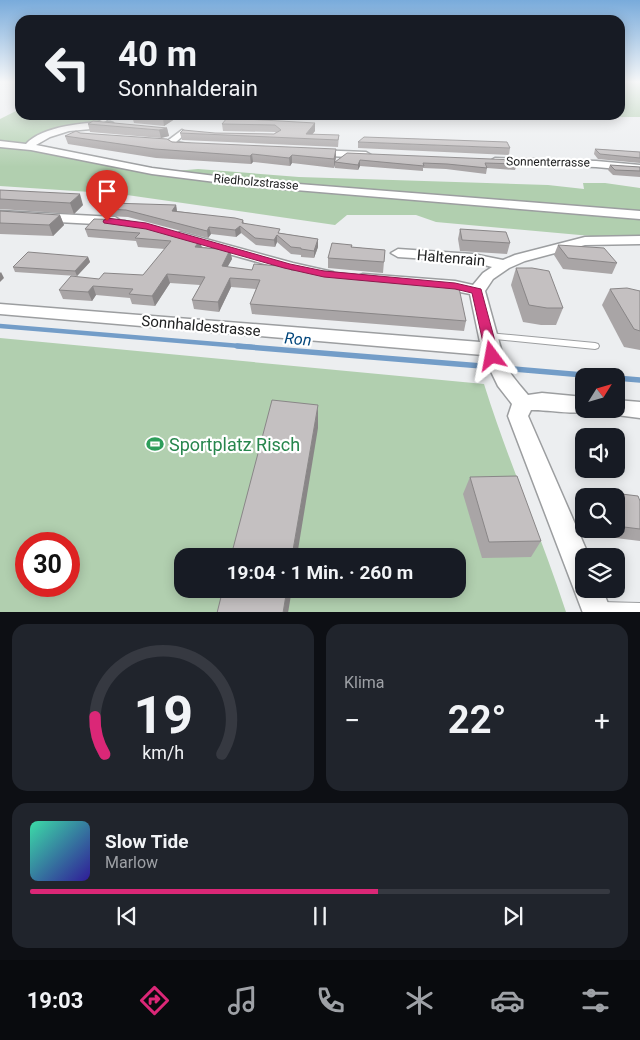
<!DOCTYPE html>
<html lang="de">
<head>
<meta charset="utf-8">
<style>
	:root { --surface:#171b24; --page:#20242c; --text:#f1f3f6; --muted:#9ea1a6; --line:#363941; --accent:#db2777 }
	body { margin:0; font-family:Roboto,sans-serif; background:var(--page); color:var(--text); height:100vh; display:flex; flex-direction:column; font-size:19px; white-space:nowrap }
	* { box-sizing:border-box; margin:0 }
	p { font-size:16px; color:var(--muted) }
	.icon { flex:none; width:28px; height:28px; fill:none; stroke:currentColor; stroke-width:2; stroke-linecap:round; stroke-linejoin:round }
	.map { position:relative; height:612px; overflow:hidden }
	.panel { display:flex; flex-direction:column; gap:12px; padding:12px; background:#0d0f14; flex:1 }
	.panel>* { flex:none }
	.hud { position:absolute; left:15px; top:15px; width:610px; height:105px; border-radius:15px; box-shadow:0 2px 12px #0003; background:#171b24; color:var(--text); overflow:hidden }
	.needle { width:32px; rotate:53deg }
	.controls { position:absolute; left:575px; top:368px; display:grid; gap:10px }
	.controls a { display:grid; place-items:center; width:50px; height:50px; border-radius:10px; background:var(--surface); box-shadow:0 2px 12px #0003; font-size:25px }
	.speed { position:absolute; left:15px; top:532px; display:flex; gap:10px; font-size:25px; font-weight:700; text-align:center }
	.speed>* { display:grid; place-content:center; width:65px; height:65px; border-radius:50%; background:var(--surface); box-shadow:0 2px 12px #0003; line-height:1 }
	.speed .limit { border:8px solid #d22; background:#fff; color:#111 }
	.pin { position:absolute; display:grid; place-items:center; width:42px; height:42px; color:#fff; margin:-51px -21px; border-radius:50% 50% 50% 0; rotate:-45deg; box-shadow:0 0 5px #0007 }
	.pin .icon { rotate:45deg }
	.me { position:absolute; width:55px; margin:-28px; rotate:347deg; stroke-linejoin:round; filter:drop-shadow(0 0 4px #0008) }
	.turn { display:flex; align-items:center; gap:18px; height:105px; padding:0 20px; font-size:22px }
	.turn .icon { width:65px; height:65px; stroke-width:2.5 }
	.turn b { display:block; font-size:35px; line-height:42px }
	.big { font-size:38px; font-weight:700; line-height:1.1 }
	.panel .widget { flex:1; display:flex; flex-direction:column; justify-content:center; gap:8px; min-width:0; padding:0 18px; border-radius:15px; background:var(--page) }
	.panel .dial { align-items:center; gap:0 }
	.dial svg { height:130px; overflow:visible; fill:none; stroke:var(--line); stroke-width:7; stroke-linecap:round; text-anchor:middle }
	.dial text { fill:var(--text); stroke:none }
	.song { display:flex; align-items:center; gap:15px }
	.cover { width:60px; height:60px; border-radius:8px; background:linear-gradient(135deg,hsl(160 70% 55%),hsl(250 70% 35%)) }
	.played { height:5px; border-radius:2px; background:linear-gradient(90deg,var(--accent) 60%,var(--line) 60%) }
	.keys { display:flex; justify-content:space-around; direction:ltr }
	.heat { display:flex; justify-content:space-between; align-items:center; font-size:28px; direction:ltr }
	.panel .tiles { flex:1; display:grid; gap:12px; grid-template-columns:1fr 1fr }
	.widget:last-child { grid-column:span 2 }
	.trip { position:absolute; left:174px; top:548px; width:292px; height:50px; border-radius:15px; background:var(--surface); box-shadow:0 2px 12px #0003; font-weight:700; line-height:50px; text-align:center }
	.menu { display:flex; height:80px; justify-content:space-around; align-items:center; background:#090b0e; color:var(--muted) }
	.menu .icon { width:35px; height:35px }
	.menu .selected { color:var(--accent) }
	.menu b { font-size:22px; color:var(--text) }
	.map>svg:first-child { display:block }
</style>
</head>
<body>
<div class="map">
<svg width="640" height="613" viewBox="0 0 640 613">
	<rect width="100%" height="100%" fill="#eceef0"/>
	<g fill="#b1cfaf" fill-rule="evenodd">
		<polygon points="620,81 640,81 640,117 609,117 599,115 620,115"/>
		<polygon points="20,109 20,115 107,115 101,121 46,134 28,144 0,143 0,119"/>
		<polygon points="0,145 50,152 153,173 198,169 299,177 548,185 584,189 583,183 605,183 640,188 640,238 591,236 436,222 416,215 347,215 335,225 120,194 0,186"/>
		<path d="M0,338L484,384C508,461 541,535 566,612H0ZM26,544H69V586H26ZM182,556H458V589H182Z"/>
	</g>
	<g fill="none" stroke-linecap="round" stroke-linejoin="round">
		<polyline stroke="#739dc8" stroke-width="4.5" points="0,326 252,347"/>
		<g stroke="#739dc8" stroke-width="5.5">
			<polyline points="237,346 494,367"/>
			<polyline points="502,368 595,376"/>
			<polyline points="616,378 640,380"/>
		</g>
		<g stroke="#9c9ea0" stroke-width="2">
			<g id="service">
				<polygon points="107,115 111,115 106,121 95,125 93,124 104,119"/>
				<polygon points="488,333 595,343 598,344 599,346 598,348 595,349 485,338 484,336 485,334"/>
				<polygon points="601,602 640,603 640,613 596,613 594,609 596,604"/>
			</g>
		</g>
		<g stroke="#9c9ea0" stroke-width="3">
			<g id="minor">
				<path d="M110,122L113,123V127L69,131L50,137L36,145L152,168L247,180L640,211V219L247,186L152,174L31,150L0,147V141L26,144C42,126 87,122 110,122Z"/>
				<polygon points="182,130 186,133 176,142 194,145 194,149 171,147 166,142"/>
				<polygon points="315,150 366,152 371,155 366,158 312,155 312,151"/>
				<polygon points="495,158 596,161 640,165 640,171 596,167 491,163 490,161"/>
				<polygon points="0,211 115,217 121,221 115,225 0,219"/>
				<polygon points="180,232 293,263 333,272 335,275 333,278 328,279 286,270 175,239 173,236"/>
				<path d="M640,236V244L585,245L525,261L509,268L493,279L485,291L501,349C499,363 519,384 528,395L542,393L584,397V409H592C582,417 546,409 531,410L528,416L589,556H584V589H602L612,613H583L508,416L512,404L498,386L483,355L0,314V304L480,342L470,294L455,291L363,284L358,282L355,279L358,276L363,274L455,281L473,285L483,273L492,267L473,262L398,257L391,253L398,249L473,254L503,260L515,255L585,237Z"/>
				<polygon points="616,400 640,402 640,418 609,414 606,409 616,409"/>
			</g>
		</g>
		<use href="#service" fill="#fff" fill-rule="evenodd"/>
		<use href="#minor" fill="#fff" fill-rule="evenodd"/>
	</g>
	<g fill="#a9a5a6">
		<polygon points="181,115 164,126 134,123 132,116"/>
		<polygon points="315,123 315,131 312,135 339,135 338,147 182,140 180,133 274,134 276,133 275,132 223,131 222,124"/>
		<polygon points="88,124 167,128 169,136 161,138 90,132"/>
		<polygon points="80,133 336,157 335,162 347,153 517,164 515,170 487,168 486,174 446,169 423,168 423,171 360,166 358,170 335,168 335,165 334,168 292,163 290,166 253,162 251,164 156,158 68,144 65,136"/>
		<polygon points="358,142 510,148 509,155 358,148"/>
		<polygon points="595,149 640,152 640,163 598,159 594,154"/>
		<polygon points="610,165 640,167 640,177 613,175 608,170"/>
		<polygon points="0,190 83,205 74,214 0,209"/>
		<polygon points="176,205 177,211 243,220 244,223 280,233 318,239 318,247 314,258 301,257 301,255 291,254 277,242 275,247 256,245 241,233 236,237 211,234 208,238 128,217 107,216 105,209"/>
		<polygon points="0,211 60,215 64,225 53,236 0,234"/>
		<polygon points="94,219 202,247 230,250 232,259 227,267 252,270 292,267 292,270 383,280 466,321 464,331 252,314 250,304 256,289 231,287 219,312 194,309 192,300 200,285 170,283 155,306 132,304 130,298 96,295 92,301 63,299 59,290 99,279 143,275 165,249 138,247 136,241 88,237 85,229"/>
		<polygon points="460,229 510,243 507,254 460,251 458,239"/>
		<polygon points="352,245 352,247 385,250 383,273 328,268 328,258"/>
		<polygon points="558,245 617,263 612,274 563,269 554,255"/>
		<polygon points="88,257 90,262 77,276 15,272 13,267"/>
		<polygon points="516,268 563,308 556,325 541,325 523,322 511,285"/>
		<polygon points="610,289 640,291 640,350 624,347 602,305"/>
		<polygon points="470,477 541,541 531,557 482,558 463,494"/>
		<polygon points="589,490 640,501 640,541 591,535 589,529 616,529 616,496 584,496"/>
		<polygon points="584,497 584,511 581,502"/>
	</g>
	<g fill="#898687">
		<polygon points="168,115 181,115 164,126 163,118"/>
		<polygon points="315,123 315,131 309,138 306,134"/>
		<polygon points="167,128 169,136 161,138 159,130"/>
		<polygon points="336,149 336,157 334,168 334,159"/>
		<polygon points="252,154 253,162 251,164 250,156"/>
		<polygon points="292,155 292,163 290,166 289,158"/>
		<polygon points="360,160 360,166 358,170 358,165"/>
		<polygon points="80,194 83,205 74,214 70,203"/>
		<polygon points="176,205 177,212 172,211"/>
		<polygon points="60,215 64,225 53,236 49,225"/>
		<polygon points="240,226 241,233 236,237 235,230"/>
		<polygon points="209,227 211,234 208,238 207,231"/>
		<polygon points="277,235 277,242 275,247 274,240"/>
		<polygon points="318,239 318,247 314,258 314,251"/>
		<polygon points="200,240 202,248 195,247"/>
		<polygon points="230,250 232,259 223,275 222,266"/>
		<polygon points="88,257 90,262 77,276 75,271"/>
		<polygon points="1,272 4,278 0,282 0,273"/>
		<polygon points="167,274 170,283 155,306 152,296"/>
		<polygon points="230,278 231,287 219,312 218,302"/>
		<polygon points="93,286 96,295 92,301 88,292"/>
		<polygon points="318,405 318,428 297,556 292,556"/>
		<polygon points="287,589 292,589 288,613 283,613"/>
	</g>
	<g fill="#c4c0c1" stroke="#898687">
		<polygon points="133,115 168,115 163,118 132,116"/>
		<polygon points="227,118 315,123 306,134 339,135 338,140 180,133 183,130 215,133 274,134 281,130 275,125 222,124"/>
		<polygon points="93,121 167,128 159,130 88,124"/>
		<polygon points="76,131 80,133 167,139 172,142 336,149 334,159 292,155 289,158 252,154 250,156 155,149 65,136"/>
		<polygon points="364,137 507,142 510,148 358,142"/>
		<polygon points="595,149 640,152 640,158 600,154"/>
		<polygon points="347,153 515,160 517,164 485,163 487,168 447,164 423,163 424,166 360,160 358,165 335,162"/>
		<polygon points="610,165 640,167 640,171 615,170"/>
		<polygon points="0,190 80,194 70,203 0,199"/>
		<polygon points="110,203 176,205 172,211 235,218 243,220 242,223 280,229 278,233 318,239 314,251 301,249 301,248 291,247 277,235 274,240 255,238 240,226 235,230 209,227 207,231 126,210 105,209"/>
		<polygon points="0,211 60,215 49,225 0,223"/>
		<polygon points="94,219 125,220 200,240 195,247 230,250 222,266 252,270 254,264 267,265 292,267 291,270 324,271 383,277 383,280 388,281 459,288 466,321 250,304 260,280 230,278 218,302 192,300 205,277 167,274 152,296 129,294 133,289 93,286 88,292 59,290 71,276 99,279 104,273 143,275 171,241 135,238 140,233 85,229"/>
		<polygon points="460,229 506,232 510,243 462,240"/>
		<polygon points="332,243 352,245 351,247 385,250 384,262 328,258"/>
		<polygon points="558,245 604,248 617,263 568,258"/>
		<polygon points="28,252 88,257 75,271 13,267"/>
		<polygon points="516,268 532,268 549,271 563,308 547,308 529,305"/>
		<polygon points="627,288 640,291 640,331 634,329 610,289"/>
		<polygon points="272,400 318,405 292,556 231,556"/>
		<polygon points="517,476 541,541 489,542 470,477"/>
		<polygon points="589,490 638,496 640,501 640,529 616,526 616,496 591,496"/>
		<polygon points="223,589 287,589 283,613 217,613"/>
	</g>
	<linearGradient id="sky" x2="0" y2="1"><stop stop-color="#79abdb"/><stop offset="0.49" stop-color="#f6f7f8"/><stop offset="1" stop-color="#f6f7f8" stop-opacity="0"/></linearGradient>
	<rect width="640" height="167" fill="url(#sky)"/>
	<polygon fill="#db2777" stroke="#8e194d" points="107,218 146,223 290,264 324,271 455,283 481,289 499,356 497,359 488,359 486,356 472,293 455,289 324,277 284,268 146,229 104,223 103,221"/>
	<defs>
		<g id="stadium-bare" transform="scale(1.35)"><path d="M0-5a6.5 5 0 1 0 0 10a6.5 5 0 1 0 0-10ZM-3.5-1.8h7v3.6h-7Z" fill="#2e9e5b" stroke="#fff" stroke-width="2.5" paint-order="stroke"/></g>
	</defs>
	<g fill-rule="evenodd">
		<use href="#stadium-bare" x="155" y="444"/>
	</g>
	<g text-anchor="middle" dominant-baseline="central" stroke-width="4.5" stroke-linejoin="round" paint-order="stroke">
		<g font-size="12" fill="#212223" stroke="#fff">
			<text transform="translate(548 162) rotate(1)">Sonnenterrasse</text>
			<text transform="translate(256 182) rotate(5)">Riedholzstrasse</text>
		</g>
		<g font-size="15" fill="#212223" stroke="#fff">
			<text transform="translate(451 258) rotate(5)">Haltenrain</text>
			<text transform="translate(201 326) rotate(5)">Sonnhaldestrasse</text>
		</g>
		<g font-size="16" font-style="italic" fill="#00457b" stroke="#fff">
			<text transform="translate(298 339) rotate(5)">Ron</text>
		</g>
		<g font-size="18" fill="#27864d" stroke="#fff" text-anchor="start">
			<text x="169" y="444">Sportplatz Risch</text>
		</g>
	</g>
</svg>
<div class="controls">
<a><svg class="needle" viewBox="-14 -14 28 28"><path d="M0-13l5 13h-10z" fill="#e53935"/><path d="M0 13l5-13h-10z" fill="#9ea1a6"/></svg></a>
<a><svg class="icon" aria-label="sound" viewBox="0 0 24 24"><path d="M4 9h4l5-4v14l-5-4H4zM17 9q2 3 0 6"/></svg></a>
<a><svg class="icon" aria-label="search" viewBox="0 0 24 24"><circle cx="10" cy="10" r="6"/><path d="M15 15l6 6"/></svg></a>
<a><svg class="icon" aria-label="layers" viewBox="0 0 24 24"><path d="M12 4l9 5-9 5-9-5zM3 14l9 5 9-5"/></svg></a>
</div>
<div class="speed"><div class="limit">30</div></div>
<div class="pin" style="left:107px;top:221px;background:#d93025"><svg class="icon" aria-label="arrive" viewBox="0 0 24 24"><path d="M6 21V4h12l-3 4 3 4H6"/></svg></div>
<svg class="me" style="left:492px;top:356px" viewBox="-20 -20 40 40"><path d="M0-17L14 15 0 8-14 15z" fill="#db2777" stroke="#fff" stroke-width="4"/></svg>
<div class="trip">19:04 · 1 Min. · 260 m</div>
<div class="hud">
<div class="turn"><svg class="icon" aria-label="left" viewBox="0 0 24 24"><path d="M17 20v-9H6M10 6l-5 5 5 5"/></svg><div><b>40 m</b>Sonnhalderain</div></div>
</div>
</div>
<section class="panel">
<div class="tiles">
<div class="widget dial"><svg viewBox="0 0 100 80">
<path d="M14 69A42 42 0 1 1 86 69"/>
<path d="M14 69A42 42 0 0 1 8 46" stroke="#db2777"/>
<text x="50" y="56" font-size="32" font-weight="700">19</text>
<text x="50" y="72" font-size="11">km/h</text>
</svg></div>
<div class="widget"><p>Klima</p>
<div class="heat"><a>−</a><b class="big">22°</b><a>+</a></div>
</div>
<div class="widget">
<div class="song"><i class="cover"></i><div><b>Slow Tide</b><p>Marlow</p></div></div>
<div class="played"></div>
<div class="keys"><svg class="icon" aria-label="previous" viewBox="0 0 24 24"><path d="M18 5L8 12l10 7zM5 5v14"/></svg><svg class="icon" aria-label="pause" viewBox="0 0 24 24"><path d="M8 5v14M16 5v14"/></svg><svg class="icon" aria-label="next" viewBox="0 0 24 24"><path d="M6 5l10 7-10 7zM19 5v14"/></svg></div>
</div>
</div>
</section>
<nav class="menu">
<b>19:03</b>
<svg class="icon selected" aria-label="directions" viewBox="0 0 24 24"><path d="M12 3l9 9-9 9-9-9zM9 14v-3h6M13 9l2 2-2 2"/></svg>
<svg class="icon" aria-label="music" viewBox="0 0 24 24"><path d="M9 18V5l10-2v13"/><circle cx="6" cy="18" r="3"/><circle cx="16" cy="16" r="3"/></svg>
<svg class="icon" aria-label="phone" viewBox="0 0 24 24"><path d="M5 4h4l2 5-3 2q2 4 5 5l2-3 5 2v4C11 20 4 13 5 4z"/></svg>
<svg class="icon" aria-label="climate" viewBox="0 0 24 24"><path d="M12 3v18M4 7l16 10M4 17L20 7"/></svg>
<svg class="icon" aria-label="car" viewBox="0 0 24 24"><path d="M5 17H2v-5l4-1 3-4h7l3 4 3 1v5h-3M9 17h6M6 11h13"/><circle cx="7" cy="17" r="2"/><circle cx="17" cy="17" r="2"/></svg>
<svg class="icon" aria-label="filters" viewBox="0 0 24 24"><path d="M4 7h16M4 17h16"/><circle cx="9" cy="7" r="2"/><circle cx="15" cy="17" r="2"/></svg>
</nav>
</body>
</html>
